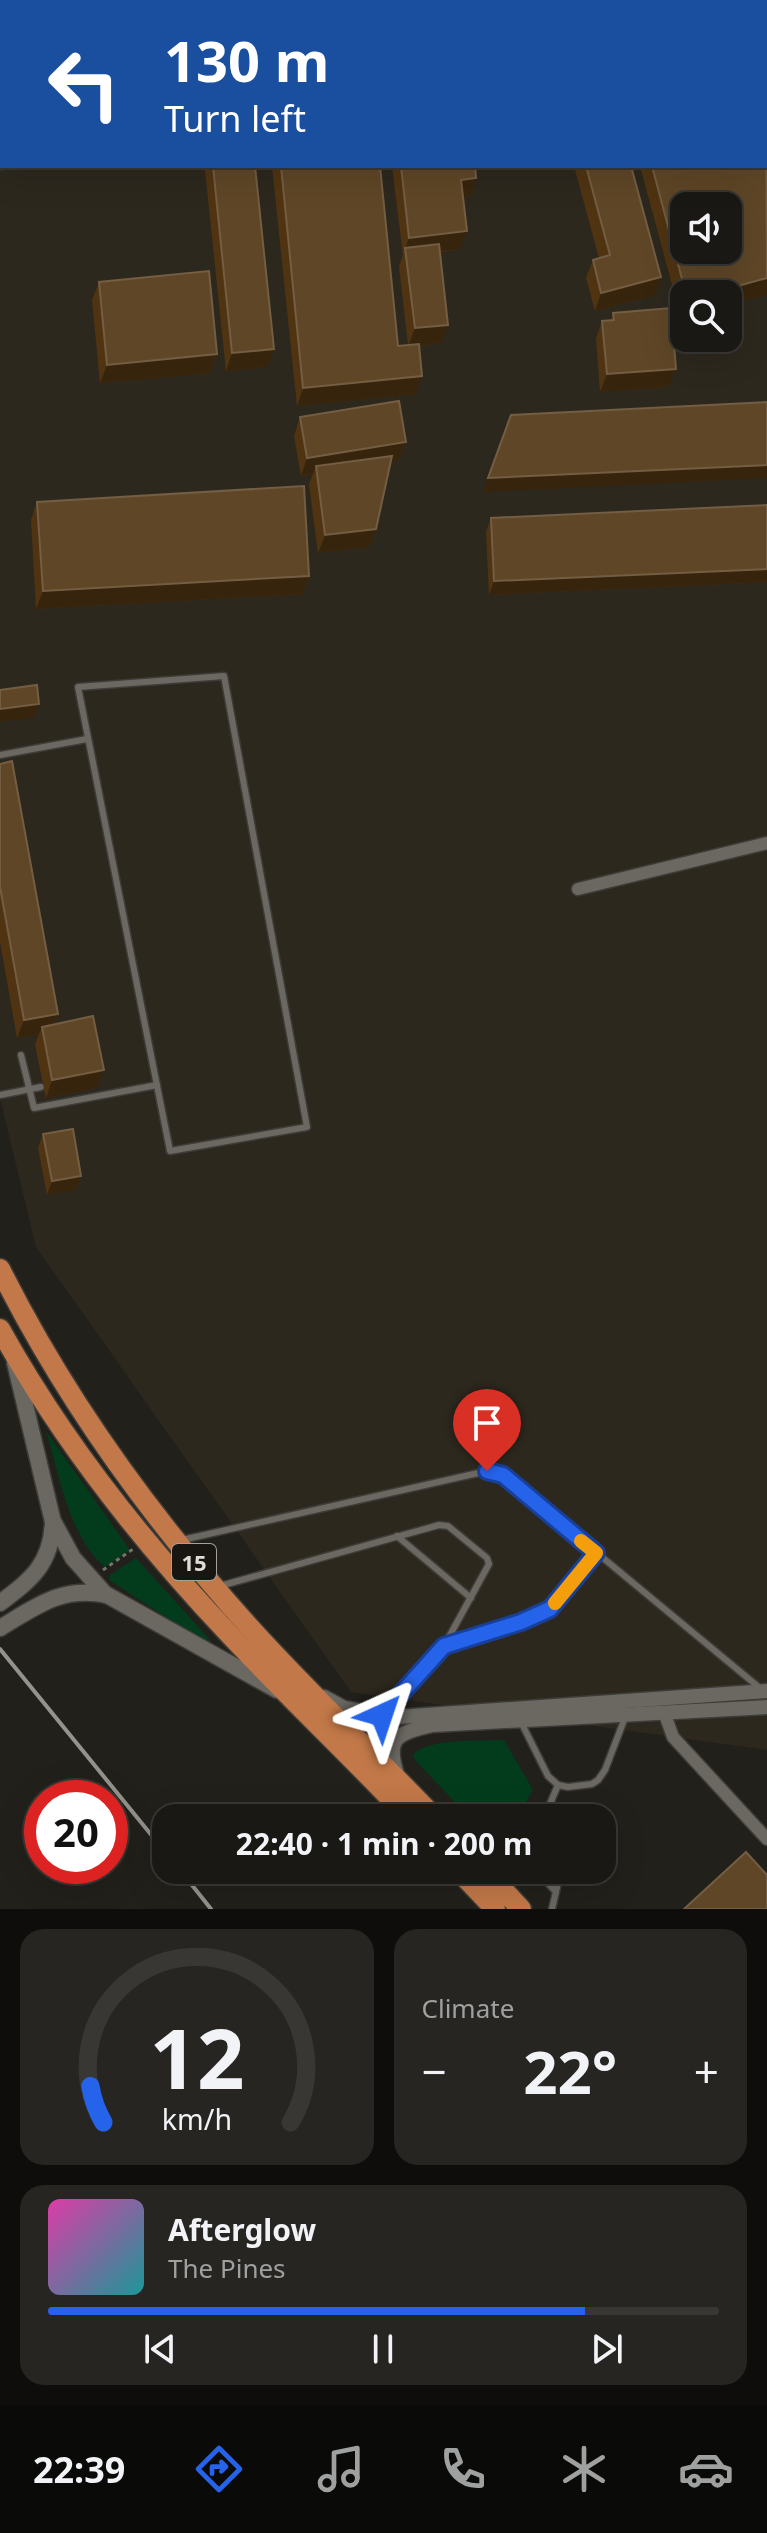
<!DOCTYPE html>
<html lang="en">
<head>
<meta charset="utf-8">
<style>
	:root { --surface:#1a1814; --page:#272522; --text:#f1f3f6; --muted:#9fa0a0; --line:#383734; --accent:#2563eb }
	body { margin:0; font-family:"Noto Sans",sans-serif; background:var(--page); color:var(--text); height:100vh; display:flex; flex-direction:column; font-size:30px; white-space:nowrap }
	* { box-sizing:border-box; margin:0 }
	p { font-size:26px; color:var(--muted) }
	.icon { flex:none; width:44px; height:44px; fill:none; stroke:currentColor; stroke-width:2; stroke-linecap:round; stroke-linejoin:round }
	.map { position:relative; height:1909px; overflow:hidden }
	.drawer { display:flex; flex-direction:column; gap:20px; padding:20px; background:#0e0d0b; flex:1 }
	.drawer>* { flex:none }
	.top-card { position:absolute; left:0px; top:0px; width:768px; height:168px; box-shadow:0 8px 32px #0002,0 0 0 2px var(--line); background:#1a4fa0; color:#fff; overflow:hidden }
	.buttons { position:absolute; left:670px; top:192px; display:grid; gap:16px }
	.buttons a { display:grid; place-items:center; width:72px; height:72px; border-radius:16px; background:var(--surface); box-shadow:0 8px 32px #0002,0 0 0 2px var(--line); font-size:40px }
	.speed { position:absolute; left:24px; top:1780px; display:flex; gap:16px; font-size:40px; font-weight:700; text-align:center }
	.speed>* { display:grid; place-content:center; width:104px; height:104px; border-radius:50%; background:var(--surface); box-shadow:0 8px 32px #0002,0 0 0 2px var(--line); line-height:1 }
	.speed .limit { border:12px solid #d22; background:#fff; color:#111 }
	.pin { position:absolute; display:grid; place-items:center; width:68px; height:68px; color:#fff; margin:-82px -34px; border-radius:50% 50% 50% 0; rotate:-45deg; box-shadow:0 0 8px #0007 }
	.pin .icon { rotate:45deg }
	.me { position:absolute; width:88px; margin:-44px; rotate:42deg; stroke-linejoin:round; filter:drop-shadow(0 0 6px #0008) }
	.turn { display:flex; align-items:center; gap:28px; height:168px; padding:0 32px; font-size:36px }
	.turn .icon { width:104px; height:104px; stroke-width:2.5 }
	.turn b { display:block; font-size:56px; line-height:68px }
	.big { font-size:60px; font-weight:700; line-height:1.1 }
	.drawer .tile { flex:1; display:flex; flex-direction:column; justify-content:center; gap:12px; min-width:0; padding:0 28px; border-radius:24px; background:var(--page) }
	.drawer .dial { align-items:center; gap:0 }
	.dial svg { height:208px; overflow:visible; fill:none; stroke:var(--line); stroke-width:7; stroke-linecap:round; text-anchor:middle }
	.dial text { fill:var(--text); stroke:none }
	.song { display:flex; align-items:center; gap:24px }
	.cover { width:96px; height:96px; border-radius:12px; background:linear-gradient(135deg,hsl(320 70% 55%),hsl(180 70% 35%)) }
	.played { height:8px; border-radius:4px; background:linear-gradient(90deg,var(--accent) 80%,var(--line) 80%) }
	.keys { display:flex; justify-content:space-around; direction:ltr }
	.heat { display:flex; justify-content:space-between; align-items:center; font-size:44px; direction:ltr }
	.drawer .tiles { flex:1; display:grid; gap:20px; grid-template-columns:1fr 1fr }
	.tile:last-child { grid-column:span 2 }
	.trip { position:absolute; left:152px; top:1804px; width:464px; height:80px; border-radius:24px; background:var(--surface); box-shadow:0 8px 32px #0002,0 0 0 2px var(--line); font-weight:700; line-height:80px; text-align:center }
	.tab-bar { display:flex; height:128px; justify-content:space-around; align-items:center; background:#0a0a08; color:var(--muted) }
	.tab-bar .icon { width:56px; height:56px }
	.tab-bar .on { color:var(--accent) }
	.tab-bar b { font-size:36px; color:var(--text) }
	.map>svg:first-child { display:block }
</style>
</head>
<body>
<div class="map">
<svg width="767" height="1909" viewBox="0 0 767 1909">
	<rect width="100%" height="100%" fill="#22201b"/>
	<path fill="#2d281e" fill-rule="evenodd" d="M0,0H767V1750L351,1692L36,1247L0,1098ZM2,2H766V166H2ZM684,206H728V250H684ZM684,294H728V338H684Z"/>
	<g fill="#033c1d">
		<path d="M46,1431L130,1550L105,1567C68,1535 60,1476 46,1431Z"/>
		<polygon points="136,1558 210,1640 210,1643 207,1644 109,1580 110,1575"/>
		<path d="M504,1740L533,1790L517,1818H470L415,1760L413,1755C425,1738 483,1741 504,1740Z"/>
	</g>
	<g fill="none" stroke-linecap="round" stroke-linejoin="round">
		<g stroke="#3e3c38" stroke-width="9">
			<g id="service">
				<polyline points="441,0 442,2"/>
				<polyline points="766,65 767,64"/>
				<polyline points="0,166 2,166"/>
				<polygon points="224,676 307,1127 170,1151 78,687"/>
				<polyline points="0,755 87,739"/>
				<polyline points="21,1055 34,1108 157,1085"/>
				<polyline points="0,1095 41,1087"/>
				<polyline points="397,1536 471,1598"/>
				<polyline points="182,1540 487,1471 503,1475 761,1689"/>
				<polyline points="220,1586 439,1525 448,1526 487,1558 489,1564 444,1646"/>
				<polyline points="383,1714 444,1646 521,1622 550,1609 596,1553"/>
				<polyline points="520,1720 548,1776 558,1785 568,1787 592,1784 598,1780 605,1770 626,1715"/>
				<polyline points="544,1818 558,1785"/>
				<polyline points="536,1870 556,1892"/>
				<polyline points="552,1909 561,1870"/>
			</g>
		</g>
		<g stroke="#3e3c38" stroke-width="15">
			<g id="minor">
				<polyline points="578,889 767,843"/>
				<polyline points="664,1712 673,1737 767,1839"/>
			</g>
		</g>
		<g stroke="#3e3c38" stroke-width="17">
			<g id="tertiary">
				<polyline points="324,1697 344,1708 398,1717 767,1691"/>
				<path d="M398,1777C385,1739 395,1733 433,1725L767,1707"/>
			</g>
		</g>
		<g stroke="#3e3c38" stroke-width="19">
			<g id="secondary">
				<polyline points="54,1523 73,1558 106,1595"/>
				<path d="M0,1603C32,1579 51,1564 53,1522L15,1363"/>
				<path d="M0,1628C37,1606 61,1586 107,1595L277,1690"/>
			</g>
		</g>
		<g stroke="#3e3c38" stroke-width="23">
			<g id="trunk">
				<path d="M0,1269C66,1401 154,1522 253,1631C311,1695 375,1755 435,1818"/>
				<path d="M0,1329C62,1441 143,1543 230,1635C289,1698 351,1756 409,1818"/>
				<polyline points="458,1870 495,1909"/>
				<polyline points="485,1870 521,1909"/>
			</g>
		</g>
		<polyline stroke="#74726d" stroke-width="3" stroke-dasharray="4 4" stroke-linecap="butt" points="103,1570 133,1549"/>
		<use href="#service" stroke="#6b6862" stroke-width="6"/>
		<use href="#minor" stroke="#6b6862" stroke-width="12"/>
		<use href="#tertiary" stroke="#6b6862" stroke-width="14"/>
		<use href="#secondary" stroke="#6b6862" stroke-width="16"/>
		<use href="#trunk" stroke="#c27848" stroke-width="20"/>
		<g stroke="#94928d" stroke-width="4">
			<polyline points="0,1649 166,1853"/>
			<polyline points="180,1870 211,1909"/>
		</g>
	</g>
	<g fill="#503412">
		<polygon points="767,106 767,295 728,305 728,294 684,294 684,317 681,318 640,166 766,166"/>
		<polygon points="206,166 255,166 267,367 226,371 205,170"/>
		<polygon points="272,166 380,166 398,346 408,345 399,266 403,255 392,166 475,166 470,196 463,197 460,249 440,252 442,343 419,346 416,394 297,406"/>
		<polygon points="574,166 631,166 661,277 655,295 595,311 586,278 593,260 599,258"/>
		<polygon points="99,282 217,354 210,373 100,383 92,300"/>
		<polygon points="613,313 669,387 600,392 596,339 602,321 611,320"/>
		<polygon points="300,417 406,442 399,460 391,461 376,529 369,547 318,553 309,484 313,474 301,476 294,436"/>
		<polygon points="37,502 309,576 302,594 36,609 31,520"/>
		<polygon points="767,505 767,582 489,595 486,532 491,518"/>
		<polygon points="0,764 58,1014 54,1024 97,1088 46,1098 35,1045 39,1034 17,1038 0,942"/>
		<polygon points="43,1134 81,1176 76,1190 47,1195 38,1148"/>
	</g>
	<g fill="#37240d">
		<rect x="0" y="83" width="2" height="18"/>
		<polygon points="476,178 470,196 454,198 461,180"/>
		<polygon points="467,231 460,249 406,255 405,249 409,238"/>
		<polygon points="661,277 655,295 595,311 601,293"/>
		<polygon points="767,278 767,295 728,305 728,294 709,294"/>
		<polygon points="448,325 442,343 408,347 415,328"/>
		<polygon points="274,349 267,367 226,371 232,353"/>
		<polygon points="217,354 210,373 100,383 107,365"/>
		<polygon points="676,369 669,387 600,392 607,374"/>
		<polygon points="422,376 416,394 297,406 303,388"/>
		<polygon points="406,442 399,460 317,474 316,466 313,474 301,476 307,458"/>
		<polygon points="767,465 767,478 483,492 488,478"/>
		<polygon points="376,529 369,547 318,553 325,535"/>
		<polygon points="767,569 767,582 489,595 494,581"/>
		<polygon points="309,576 302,594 36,609 43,591"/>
		<polygon points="39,704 34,718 0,722 0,709"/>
		<polygon points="58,1014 51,1032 42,1027 39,1034 17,1038 24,1020"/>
		<polygon points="104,1070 97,1088 46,1098 52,1080"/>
		<polygon points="81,1176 76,1190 47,1195 52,1181"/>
	</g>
	<g fill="#5f4627" stroke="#735d43" stroke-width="2" fill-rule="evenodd">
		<polygon points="0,0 409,0 409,2 2,2 2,83 0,83"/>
		<path d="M766,102L767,278L709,294H686L652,166H766ZM684,206H728V250H684Z"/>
		<polygon points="213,166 255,166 274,349 232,353"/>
		<polygon points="281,166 380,166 398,346 419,344 422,376 303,388"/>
		<polygon points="401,166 475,166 476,178 461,180 467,231 409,238"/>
		<polygon points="586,166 631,166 661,277 601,293 593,260 610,255"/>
		<polygon points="439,244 448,325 415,328 405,248"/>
		<polygon points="209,271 217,354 107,365 99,282"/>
		<polygon points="671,308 676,369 607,374 602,321 614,320 613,313"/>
		<polygon points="399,401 406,442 307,458 300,417"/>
		<polygon points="767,402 767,465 488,478 511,415"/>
		<polygon points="392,456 376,529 325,535 316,466"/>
		<polygon points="304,486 309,576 43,591 37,502"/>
		<polygon points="767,505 767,569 494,581 491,518"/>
		<polygon points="37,685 39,704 0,709 0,690"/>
		<polygon points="12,761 58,1014 24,1020 0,887 0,764"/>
		<polygon points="93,1016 104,1070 52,1080 42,1027"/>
		<polygon points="73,1129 81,1176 52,1181 43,1134"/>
		<polygon points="578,1805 597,1811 595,1818 574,1818"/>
		<polygon points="746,1852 767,1875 767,1909 684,1909"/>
	</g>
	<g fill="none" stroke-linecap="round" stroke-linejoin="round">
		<g stroke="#184099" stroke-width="20">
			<polyline id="route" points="382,1715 444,1646 521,1622 550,1609 596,1553 503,1475 487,1471"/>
		</g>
		<use href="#route" stroke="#2563eb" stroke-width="14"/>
		<polyline stroke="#f59e0b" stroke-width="14" points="555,1603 596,1553 581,1541"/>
	</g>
	<g text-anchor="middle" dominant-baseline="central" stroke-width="8" stroke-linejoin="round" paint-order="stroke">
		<rect fill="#191612" stroke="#a3a19d" stroke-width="2" x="172" y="1544" width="44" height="36" rx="6"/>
		<g font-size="22" font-weight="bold" fill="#dedcd8">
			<text x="194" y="1562">15</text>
		</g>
	</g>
</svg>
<div class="buttons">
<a><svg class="icon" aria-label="sound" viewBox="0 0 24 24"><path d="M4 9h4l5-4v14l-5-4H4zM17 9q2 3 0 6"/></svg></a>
<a><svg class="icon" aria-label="search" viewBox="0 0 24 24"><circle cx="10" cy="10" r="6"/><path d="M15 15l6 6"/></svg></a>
</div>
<div class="speed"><div class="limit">20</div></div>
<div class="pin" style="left:487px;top:1471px;background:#d93025"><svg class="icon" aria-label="arrive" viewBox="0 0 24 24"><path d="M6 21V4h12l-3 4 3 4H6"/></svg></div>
<svg class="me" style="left:382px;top:1715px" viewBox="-20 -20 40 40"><path d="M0-17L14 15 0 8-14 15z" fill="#2563eb" stroke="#fff" stroke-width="4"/></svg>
<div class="trip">22:40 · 1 min · 200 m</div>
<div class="top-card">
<div class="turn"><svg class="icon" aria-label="left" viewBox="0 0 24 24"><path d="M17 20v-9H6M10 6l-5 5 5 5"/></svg><div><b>130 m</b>Turn left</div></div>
</div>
</div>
<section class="drawer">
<div class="tiles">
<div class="tile dial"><svg viewBox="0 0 100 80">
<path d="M14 69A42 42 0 1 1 86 69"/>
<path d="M14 69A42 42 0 0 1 9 55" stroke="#2563eb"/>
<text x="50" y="56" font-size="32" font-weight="700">12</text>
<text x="50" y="72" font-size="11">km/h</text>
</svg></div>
<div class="tile"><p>Climate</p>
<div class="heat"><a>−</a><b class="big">22°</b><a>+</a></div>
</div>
<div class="tile">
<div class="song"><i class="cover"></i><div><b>Afterglow</b><p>The Pines</p></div></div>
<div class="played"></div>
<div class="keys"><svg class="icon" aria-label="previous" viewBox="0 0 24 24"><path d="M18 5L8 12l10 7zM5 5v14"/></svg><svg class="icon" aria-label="pause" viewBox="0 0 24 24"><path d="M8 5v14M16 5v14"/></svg><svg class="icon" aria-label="next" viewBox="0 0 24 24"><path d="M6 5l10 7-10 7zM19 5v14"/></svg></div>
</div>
</div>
</section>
<nav class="tab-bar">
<b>22:39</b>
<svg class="icon on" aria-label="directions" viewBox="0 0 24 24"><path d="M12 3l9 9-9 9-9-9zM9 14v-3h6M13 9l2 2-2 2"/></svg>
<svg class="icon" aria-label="music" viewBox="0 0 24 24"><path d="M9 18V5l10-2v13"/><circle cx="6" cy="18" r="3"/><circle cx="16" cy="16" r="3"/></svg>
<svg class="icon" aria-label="phone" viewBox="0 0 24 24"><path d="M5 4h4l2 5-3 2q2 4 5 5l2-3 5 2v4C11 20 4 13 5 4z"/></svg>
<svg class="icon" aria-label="climate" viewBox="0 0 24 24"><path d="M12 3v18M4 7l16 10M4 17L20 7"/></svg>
<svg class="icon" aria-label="car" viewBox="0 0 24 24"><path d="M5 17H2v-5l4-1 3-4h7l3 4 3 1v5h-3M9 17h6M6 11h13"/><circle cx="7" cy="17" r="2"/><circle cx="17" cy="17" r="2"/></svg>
</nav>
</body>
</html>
